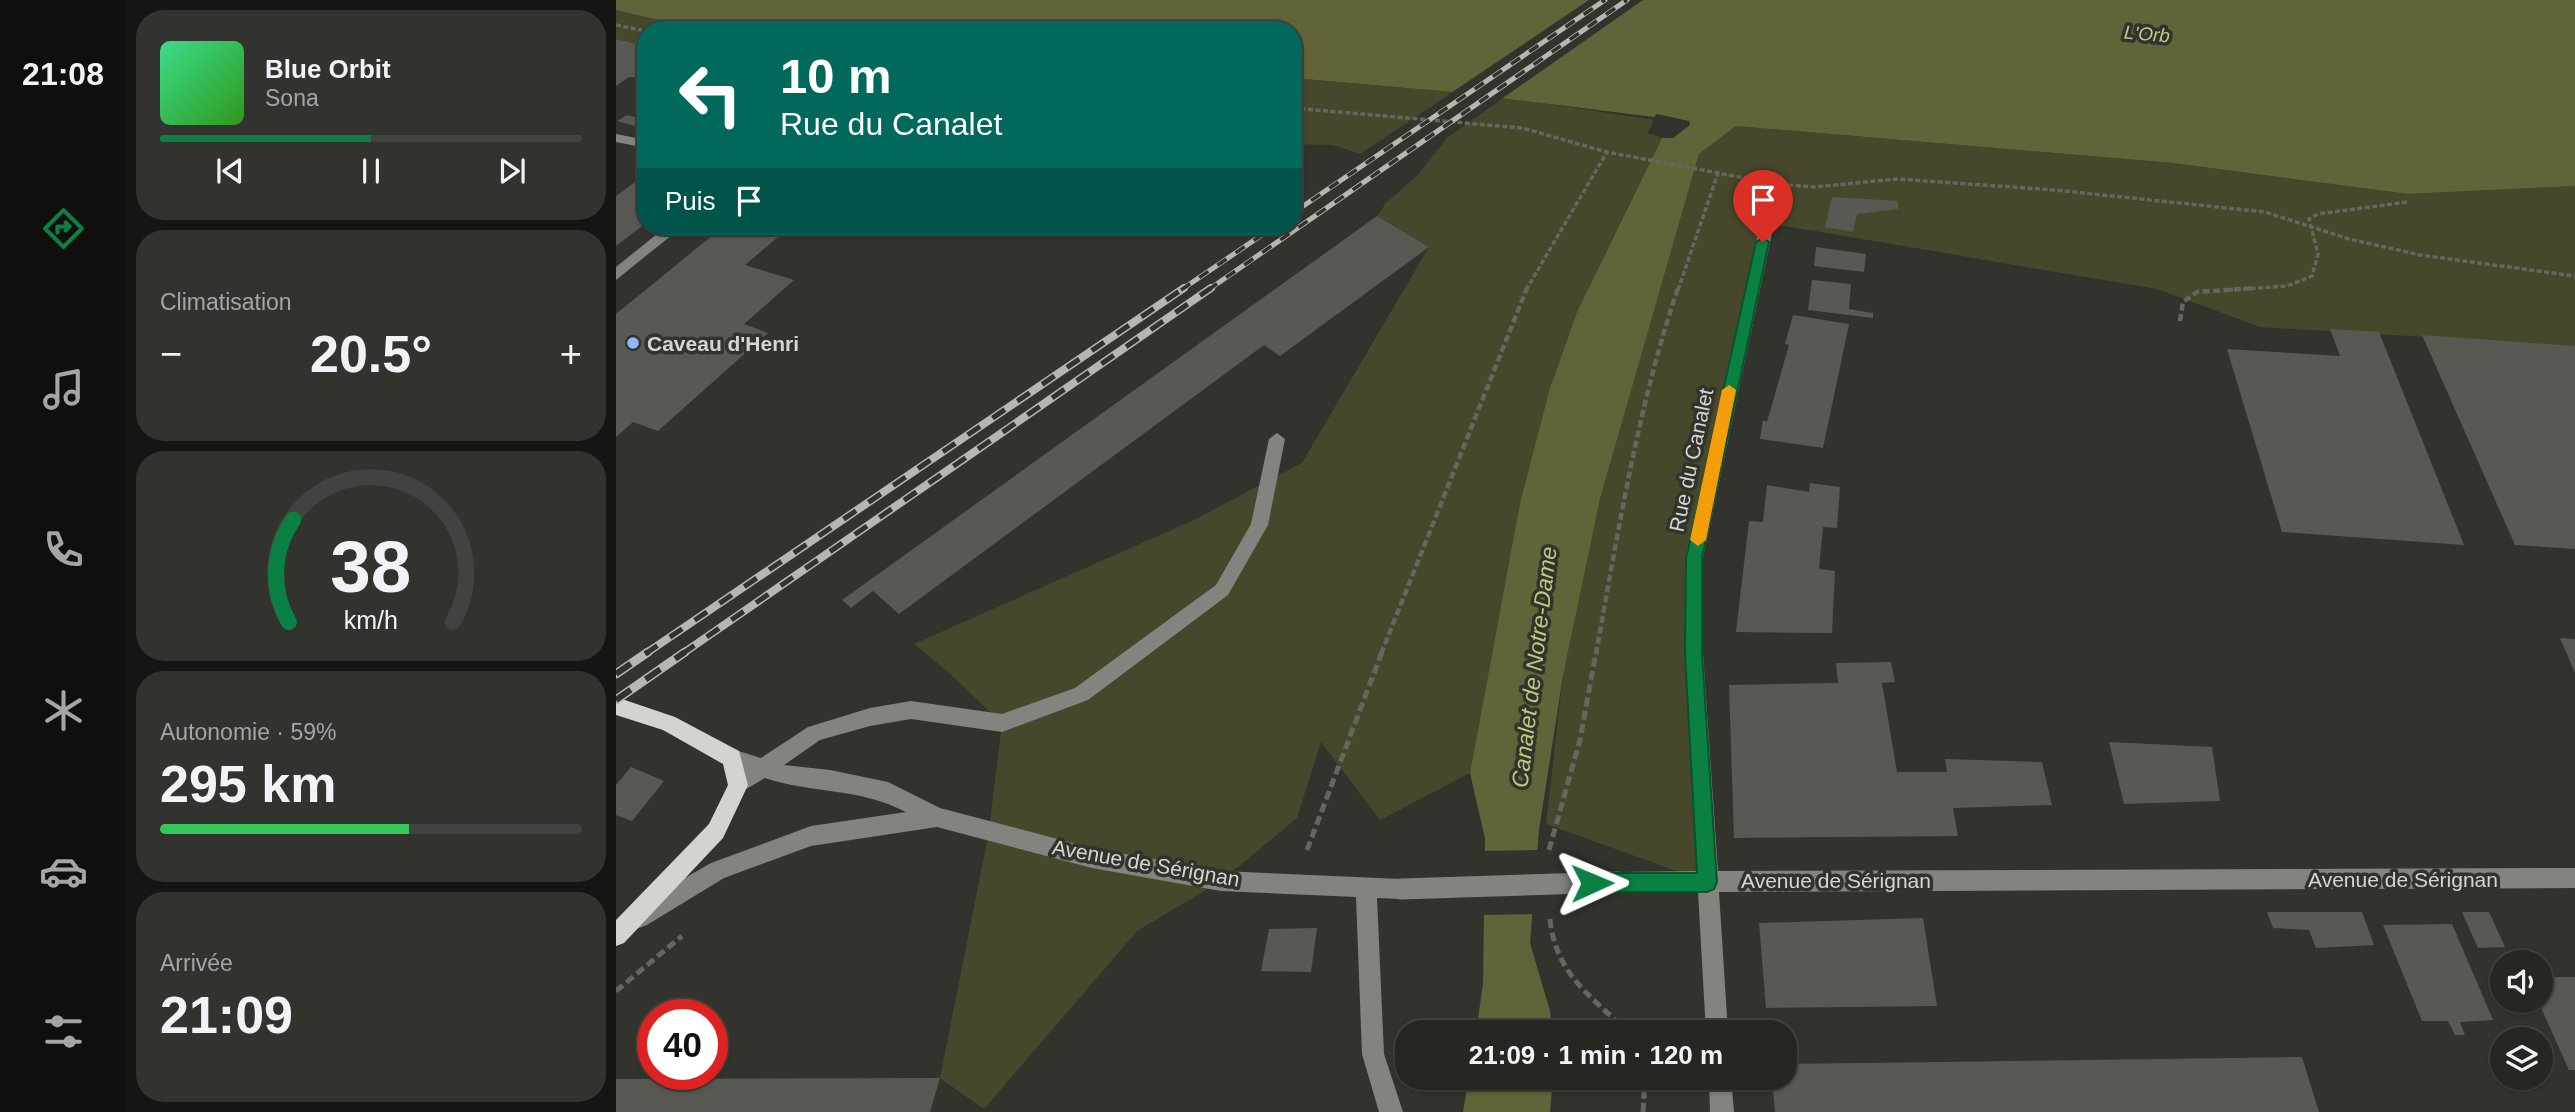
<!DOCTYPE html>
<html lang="fr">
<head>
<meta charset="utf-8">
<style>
	:root { --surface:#262622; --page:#32322f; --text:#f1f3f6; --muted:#a4a5a5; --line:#424340; --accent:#0b8043 }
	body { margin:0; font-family:Helvetica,sans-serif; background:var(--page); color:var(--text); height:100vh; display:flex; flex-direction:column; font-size:26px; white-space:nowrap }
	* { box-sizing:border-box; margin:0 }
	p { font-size:23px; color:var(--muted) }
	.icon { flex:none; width:38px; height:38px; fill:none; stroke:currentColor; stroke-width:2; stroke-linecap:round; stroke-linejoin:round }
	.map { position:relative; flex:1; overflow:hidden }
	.drawer { display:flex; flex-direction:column; gap:10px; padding:10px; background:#151513; width:490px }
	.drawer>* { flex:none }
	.hud { position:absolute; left:21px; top:21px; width:665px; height:214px; border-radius:28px; box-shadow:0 2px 5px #0004,0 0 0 2px var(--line); background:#00695c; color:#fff; overflow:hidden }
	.controls { position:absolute; left:1874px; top:950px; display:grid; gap:14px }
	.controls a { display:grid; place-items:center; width:63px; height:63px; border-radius:50%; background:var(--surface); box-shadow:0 2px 5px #0004,0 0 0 2px var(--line); font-size:35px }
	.speed { position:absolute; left:21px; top:999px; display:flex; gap:14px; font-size:35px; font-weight:700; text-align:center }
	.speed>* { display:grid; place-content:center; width:91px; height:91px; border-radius:50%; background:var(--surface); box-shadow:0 2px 5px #0004,0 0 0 2px var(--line); line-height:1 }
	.speed .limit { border:10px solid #d22; background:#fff; color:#111 }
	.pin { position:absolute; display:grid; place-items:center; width:60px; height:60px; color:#fff; margin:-72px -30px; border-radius:50% 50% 50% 0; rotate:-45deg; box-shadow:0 0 7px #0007 }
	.pin .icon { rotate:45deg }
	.me { position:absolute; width:77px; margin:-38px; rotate:89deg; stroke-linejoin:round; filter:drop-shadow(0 0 5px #0008) }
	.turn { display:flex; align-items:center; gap:24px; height:147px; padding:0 28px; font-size:32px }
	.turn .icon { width:91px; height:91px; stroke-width:2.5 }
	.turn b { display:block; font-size:49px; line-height:60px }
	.then { display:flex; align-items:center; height:66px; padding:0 28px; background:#0003; gap:14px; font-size:26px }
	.big { font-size:52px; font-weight:800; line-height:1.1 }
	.drawer .widget { flex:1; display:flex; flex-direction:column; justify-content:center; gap:10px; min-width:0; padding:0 24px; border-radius:28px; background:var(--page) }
	.drawer .dial { align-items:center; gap:0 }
	.dial svg { height:182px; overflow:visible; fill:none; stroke:var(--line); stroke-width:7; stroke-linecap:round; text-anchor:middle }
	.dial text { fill:var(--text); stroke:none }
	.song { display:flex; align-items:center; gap:21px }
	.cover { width:84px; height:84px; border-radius:10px; background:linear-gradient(135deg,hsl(150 70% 55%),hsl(110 70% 35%)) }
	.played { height:7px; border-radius:4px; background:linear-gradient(90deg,var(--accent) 50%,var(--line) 50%) }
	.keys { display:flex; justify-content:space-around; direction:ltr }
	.heat { display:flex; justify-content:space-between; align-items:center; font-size:38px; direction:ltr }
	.charge { height:10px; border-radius:5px; background:linear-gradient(90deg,#34c759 59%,var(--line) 0) }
	.trip { position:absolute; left:779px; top:1020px; width:402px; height:70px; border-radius:28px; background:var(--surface); box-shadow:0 2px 5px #0004,0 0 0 2px var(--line); font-weight:800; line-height:70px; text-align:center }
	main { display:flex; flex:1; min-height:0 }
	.tabs { display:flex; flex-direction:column; width:126px; justify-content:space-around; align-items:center; background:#0f0f0e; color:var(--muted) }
	.tabs .icon { width:49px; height:49px }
	.tabs .on { color:var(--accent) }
	.tabs b { font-size:32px; color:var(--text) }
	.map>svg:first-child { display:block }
</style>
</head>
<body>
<main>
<nav class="tabs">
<b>21:08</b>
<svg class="icon on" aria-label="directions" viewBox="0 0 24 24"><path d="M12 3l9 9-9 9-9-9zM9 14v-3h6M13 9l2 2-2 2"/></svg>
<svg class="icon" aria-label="music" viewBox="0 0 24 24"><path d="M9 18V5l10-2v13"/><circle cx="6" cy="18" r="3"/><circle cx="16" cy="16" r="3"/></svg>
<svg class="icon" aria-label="phone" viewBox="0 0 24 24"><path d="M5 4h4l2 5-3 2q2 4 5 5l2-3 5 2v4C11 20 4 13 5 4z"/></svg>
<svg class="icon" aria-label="climate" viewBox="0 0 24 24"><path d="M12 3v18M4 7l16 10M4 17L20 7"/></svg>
<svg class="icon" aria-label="car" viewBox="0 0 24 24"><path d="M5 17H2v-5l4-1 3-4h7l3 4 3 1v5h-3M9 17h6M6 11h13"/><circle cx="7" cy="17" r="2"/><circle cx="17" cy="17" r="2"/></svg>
<svg class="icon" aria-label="filters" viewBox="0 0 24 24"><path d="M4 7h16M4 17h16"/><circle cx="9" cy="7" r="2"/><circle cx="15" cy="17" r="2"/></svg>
</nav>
<section class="drawer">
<div class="widget">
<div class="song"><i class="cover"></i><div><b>Blue Orbit</b><p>Sona</p></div></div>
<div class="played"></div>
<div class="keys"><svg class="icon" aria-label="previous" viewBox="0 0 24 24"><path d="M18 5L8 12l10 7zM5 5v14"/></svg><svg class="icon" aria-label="pause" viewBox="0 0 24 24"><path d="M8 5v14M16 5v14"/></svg><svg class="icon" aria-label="next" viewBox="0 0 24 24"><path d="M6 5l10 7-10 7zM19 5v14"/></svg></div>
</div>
<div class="widget"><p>Climatisation</p>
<div class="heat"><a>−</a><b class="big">20.5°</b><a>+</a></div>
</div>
<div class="widget dial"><svg viewBox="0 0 100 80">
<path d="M14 69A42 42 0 1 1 86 69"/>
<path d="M14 69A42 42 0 0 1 16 24" stroke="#0b8043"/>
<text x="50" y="56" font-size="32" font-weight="700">38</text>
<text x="50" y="72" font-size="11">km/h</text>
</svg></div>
<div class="widget"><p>Autonomie · 59%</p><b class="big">295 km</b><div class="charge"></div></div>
<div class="widget"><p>Arrivée</p><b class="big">21:09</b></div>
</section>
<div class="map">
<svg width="1959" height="1112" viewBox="0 0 1959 1112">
	<rect width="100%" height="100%" fill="#33332d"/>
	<g fill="#47482b">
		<polygon points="0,10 51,22 182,30 30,30 30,46 0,39"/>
		<polygon points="677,78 837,92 744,154 717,145 677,144"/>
		<polygon points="889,97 1038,120 1032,133 1046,138 961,312 933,391 904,503 854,773 764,820 705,742 681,818 605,881 521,931 368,1109 324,1078 373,831 386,723 332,672 298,644 578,520 686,463 813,247 761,216 770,203 802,175 831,138"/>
		<polygon points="1120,126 1557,163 1792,194 1959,186 1959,346 1644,327 1541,289 1152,223 1078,558 1091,882 930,824 947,676 984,499 1083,154"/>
	</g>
	<g fill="#616339">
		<polygon points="0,0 1959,0 1959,186 1792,194 1557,163 1120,126 1083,154 984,499 947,676 923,830 914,943 934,1011 936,1032 860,1032 867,984 869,839 854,773 904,503 933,391 961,312 1046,138 1057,138 1074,125 1073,121 1041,114 1038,117 837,92 677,78 677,30 182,30 51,22 0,10"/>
		<polygon points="853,1078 937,1078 934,1112 847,1112"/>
	</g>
	<g fill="#33332d">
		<polygon points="973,0 1027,0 884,100 832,95"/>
		<polygon points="925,850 920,914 864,915 865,851"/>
	</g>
	<g fill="#585952">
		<polygon points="0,39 30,46 30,78 13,77 0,86"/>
		<polygon points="11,115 30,120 30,129 1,121"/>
		<polygon points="30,174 30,223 0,246 0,196"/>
		<polygon points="1216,197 1282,201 1282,209 1241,214 1237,232 1209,227"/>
		<polygon points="761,216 813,247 664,356 648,345 283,614 257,591 235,608 226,600"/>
		<polygon points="108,226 124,226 162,237 129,265 178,280 128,324 152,333 42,431 17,422 0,437 0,314"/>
		<polygon points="1200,247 1250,254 1248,272 1198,266"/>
		<polygon points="1196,280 1235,284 1233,309 1257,313 1257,318 1192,310"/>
		<polygon points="1177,315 1233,324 1207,448 1144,439 1147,420 1151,422 1173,345 1169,344"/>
		<polygon points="1714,329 1763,332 1848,545 1666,532 1611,349 1724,356"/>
		<polygon points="1806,335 1959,346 1959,549 1899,545"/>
		<polygon points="1194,483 1224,487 1221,528 1207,527 1203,569 1219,571 1216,633 1120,632 1133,521 1147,522 1151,485 1193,492"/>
		<polygon points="1944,638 1959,639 1959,673"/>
		<polygon points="1275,662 1279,682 1266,683 1281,772 1331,772 1329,759 1426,762 1436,805 1337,808 1342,836 1118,838 1113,685 1222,683 1220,663"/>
		<polygon points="1493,742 1596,747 1604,801 1508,804"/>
		<polygon points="15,767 48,781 16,821 0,815 0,785"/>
		<polygon points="1651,912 1746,912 1758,945 1700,948 1693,930 1657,928"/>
		<polygon points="1846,912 1873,912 1889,947 1862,948"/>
		<polygon points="1307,918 1321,1006 1150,1008 1143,923"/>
		<polygon points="1836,924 1877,1020 1844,1022 1849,1035 1839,1035 1832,1021 1806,1021 1767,925"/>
		<polygon points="701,928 695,972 645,971 653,929"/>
		<polygon points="1925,977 1959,977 1959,1070 1953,1070 1922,1001 1925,1001"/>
		<polygon points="1686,1057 1703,1112 1159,1112 1156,1078 1169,1078 1169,1064"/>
		<polygon points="324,1078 314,1112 0,1112 0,1079"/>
	</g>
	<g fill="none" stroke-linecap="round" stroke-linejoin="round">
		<g stroke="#666661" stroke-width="3.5" stroke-dasharray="5 2.5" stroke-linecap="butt">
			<polyline points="0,25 30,31"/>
			<polyline points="677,108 906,128 991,152 1160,184 1198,187 1281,179 1439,190 1649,212 1733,239 1804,255 1959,276"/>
			<polyline points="910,290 991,152"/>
			<polyline points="1062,290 1102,173"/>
			<polyline points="1612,290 1671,286 1696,276 1702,254 1693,219 1702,214 1791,202"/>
		</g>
		<g stroke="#666661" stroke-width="4.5" stroke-dasharray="7 3.5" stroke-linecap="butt">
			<polyline points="1564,321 1567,302 1581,292 1639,288"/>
			<polyline points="765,654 911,288"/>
			<path d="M980,654C1002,532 1022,406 1062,288"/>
		</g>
		<g stroke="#666661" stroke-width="5" stroke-dasharray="9 4.5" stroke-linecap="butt">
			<polyline points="691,850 766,652"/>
			<polyline points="933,850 964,740 980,652"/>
			<path d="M934,919C940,975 975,996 1012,1032"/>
			<polyline points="0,991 66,936"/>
			<polyline points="1027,1112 1029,1078"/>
		</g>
		<g fill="#838380" fill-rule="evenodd">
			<polygon points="0,134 30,140 30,148 0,142"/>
			<polygon points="1152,214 1159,219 1087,558 1087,654 1102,871 1959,868 1959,888 1103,892 1112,1032 1090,1032 1082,892 1003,892 996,889 993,882 996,875 1003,872 1081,871 1069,654 1069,558 1145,219"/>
			<polygon points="51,226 67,226 0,280 0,267"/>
			<path d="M661,433L669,439L652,525L612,595L472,700L386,732L295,719L254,726L204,740L168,765L214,770L272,782L324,808L476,848L605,871L785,879L792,882L795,889L792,896L785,899L761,898L768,1054L787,1112H763L746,1054L740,897L605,891L476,868L321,827L195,846L108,878L31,925L23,928L15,925L12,917L15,909L95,863L195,826L290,812C242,787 197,794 149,778L122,794L115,792L112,785L115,778L126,771L109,765L106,758L109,751L116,749L145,758L192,727L254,708L295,701L386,714L459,688L600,585L635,524L653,439Z"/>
			<polygon points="1093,1078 1115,1078 1118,1112 1094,1112"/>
		</g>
		<polygon fill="#d3d4cd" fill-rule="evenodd" points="0,697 59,717 123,751 132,785 107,838 8,943 0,946 0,920 93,824 112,785 107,764 47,730 0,715"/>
		<g stroke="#b7b7b2" stroke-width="5">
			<g id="rail-far2">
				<polyline points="677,213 989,0"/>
				<polyline points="565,290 659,226"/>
				<polyline points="592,290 1011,0"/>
			</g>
		</g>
		<g stroke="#b7b7b2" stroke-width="8">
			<g id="rail-far1">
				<polyline points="29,654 568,288"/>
				<polyline points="66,654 595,288"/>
			</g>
		</g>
		<g stroke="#b7b7b2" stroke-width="9">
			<g id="rail">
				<polyline points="0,674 32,652"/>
				<polyline points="0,700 69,652"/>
			</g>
		</g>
		<use href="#rail-far2" stroke="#33332d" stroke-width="3.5" stroke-dasharray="11" stroke-linecap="butt"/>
		<use href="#rail-far1" stroke="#33332d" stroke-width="5" stroke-dasharray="15" stroke-linecap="butt"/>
		<use href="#rail" stroke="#33332d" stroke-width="6" stroke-dasharray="18" stroke-linecap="butt"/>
		<polyline stroke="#838380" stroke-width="21" points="785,889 1003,882"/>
	</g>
	<polygon fill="#0b8043" stroke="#07532c" stroke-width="2" points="1147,238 1153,242 1086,558 1086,654 1101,882 1098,889 1091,892 976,892 969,889 966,883 969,876 976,873 1081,873 1069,654 1070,558 1140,242"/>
	<polygon fill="#f59e0b" points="1113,385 1120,390 1090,540 1082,546 1074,540 1106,390"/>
	<circle fill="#90b8fd" stroke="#33332d" stroke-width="2.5" cx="17" cy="343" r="7"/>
	<g text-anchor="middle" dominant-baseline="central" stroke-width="7" stroke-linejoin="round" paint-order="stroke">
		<g font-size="19" font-style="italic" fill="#c2c780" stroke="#33332d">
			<text transform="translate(1531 34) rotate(5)">L'Orb</text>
		</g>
		<g font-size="21" font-weight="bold" fill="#d5d5d1" stroke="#33332d" text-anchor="start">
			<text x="31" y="343">Caveau d'Henri</text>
		</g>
		<g font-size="21" fill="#d5d5d1" stroke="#33332d">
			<text transform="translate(1075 460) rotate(-78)">Rue du Canalet</text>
			<text transform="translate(530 863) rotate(10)">Avenue de Sérignan</text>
			<text x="1787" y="879">Avenue de Sérignan</text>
			<text x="1220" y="880">Avenue de Sérignan</text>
		</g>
		<g font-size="23" font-style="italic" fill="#c2c780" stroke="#33332d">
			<text transform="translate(918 667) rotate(-83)">Canalet de Notre-Dame</text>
		</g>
	</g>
</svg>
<div class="controls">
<a><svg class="icon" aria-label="sound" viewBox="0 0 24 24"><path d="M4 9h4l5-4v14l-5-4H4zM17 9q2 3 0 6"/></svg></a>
<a><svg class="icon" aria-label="layers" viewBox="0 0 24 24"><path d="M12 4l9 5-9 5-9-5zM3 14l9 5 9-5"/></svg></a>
</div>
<div class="speed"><div class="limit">40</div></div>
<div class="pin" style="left:1147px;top:242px;background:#d93025"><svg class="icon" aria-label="arrive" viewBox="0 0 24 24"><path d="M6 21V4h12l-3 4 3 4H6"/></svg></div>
<svg class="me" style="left:976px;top:883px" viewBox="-20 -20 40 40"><path d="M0-17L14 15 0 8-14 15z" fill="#0b8043" stroke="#fff" stroke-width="4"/></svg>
<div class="trip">21:09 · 1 min · 120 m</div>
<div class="hud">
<div class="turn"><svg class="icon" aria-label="left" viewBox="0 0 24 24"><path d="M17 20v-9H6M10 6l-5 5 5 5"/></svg><div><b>10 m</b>Rue du Canalet</div></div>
<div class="then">Puis<svg class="icon" aria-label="arrive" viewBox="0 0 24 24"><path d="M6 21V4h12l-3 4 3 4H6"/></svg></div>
</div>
</div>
</main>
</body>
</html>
